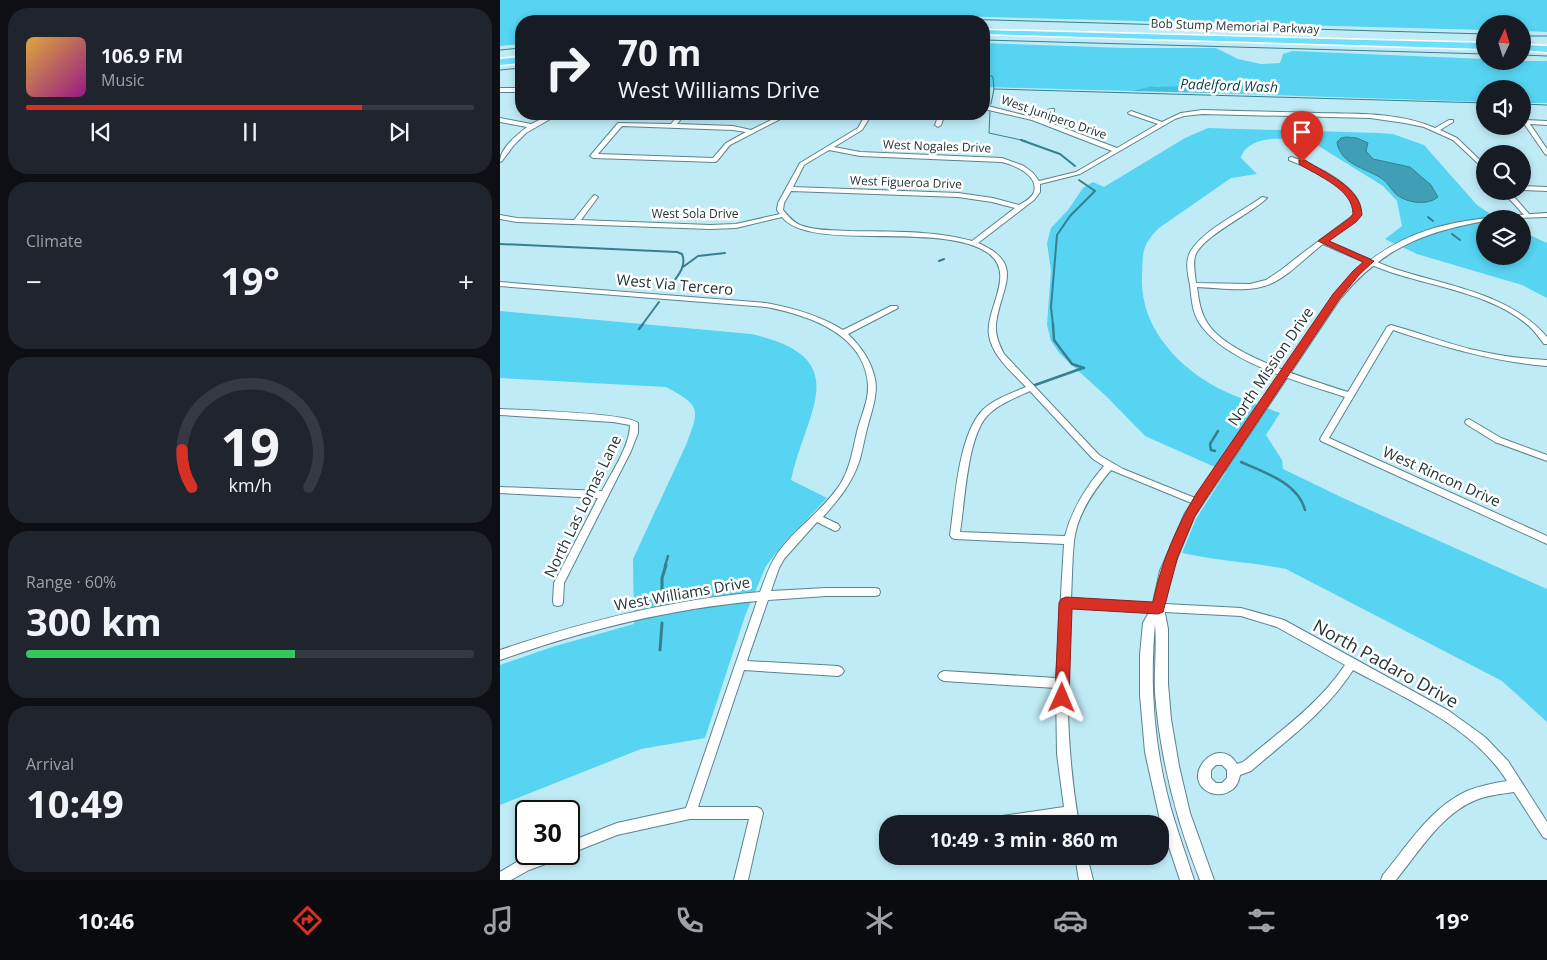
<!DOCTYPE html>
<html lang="en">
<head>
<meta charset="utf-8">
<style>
	:root { --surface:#171b24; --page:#20242c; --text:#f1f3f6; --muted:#9ea1a6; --line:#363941; --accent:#d93025 }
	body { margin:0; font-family:"Open Sans",sans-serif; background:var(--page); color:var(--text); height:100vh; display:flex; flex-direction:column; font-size:19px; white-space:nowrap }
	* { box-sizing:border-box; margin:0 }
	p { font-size:16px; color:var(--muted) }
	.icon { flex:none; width:28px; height:28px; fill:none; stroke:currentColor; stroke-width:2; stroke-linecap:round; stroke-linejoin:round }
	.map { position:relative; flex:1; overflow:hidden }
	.drawer { display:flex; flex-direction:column; gap:8px; padding:8px; background:#0d0f14; width:500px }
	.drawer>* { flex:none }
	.guide { position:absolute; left:15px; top:15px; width:475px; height:105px; border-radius:20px; box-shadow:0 2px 8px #0003; background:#171b24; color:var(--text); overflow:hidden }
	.needle { width:32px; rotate:4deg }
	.tools { position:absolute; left:976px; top:15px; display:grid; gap:10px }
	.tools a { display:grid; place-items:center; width:55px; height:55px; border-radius:50%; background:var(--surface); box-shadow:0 2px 8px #0003; font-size:25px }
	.speed { position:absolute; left:15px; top:800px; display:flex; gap:10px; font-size:25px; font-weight:700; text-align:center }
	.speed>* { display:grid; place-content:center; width:65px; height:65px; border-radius:50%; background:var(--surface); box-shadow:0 2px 8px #0003; line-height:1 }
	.speed .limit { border:2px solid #111; border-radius:8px; background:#fff; color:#111 }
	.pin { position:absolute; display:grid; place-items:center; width:42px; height:42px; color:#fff; margin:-51px -21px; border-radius:50% 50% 50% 0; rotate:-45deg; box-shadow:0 0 5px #0007 }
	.pin .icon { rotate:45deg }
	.me { position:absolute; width:55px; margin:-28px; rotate:1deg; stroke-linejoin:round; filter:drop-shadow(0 0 4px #0008) }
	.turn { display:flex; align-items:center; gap:18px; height:105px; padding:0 20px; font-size:22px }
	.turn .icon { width:65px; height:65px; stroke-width:2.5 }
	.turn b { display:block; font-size:35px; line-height:42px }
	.big { font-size:38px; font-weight:700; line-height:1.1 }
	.drawer .widget { flex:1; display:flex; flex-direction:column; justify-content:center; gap:8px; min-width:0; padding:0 18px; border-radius:20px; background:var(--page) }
	.drawer .dial { align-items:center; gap:0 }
	.dial svg { height:130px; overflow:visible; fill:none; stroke:var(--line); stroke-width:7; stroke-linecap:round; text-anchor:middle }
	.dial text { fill:var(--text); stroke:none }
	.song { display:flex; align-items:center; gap:15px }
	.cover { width:60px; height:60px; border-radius:8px; background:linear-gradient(135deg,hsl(40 70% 55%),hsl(310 70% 35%)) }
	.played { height:5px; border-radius:2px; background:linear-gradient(90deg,var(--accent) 75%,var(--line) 75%) }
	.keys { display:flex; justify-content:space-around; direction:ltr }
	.heat { display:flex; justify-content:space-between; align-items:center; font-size:28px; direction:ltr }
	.charge { height:8px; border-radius:4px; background:linear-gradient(90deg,#34c759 60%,var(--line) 0) }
	.trip { position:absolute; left:379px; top:815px; width:290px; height:50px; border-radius:20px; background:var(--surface); box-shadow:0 2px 8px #0003; font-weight:700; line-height:50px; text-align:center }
	.tabs { display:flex; height:80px; justify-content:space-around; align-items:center; background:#090b0e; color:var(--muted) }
	.tabs .icon { width:35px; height:35px }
	.tabs .active { color:var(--accent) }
	.tabs b { font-size:22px; color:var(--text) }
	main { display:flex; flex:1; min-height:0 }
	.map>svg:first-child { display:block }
</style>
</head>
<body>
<main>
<section class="drawer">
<div class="widget">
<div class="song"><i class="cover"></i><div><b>106.9 FM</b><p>Music</p></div></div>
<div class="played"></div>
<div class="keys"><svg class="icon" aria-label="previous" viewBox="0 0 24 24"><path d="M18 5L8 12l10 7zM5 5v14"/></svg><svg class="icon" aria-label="pause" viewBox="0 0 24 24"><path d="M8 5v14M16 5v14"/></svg><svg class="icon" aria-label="next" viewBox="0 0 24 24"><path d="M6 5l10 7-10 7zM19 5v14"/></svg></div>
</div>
<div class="widget"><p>Climate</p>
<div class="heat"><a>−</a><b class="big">19°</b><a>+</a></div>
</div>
<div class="widget dial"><svg viewBox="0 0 100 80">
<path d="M14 69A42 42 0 1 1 86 69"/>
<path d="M14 69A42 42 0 0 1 8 46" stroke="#d93025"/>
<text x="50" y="56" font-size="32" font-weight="700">19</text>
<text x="50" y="72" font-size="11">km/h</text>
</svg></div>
<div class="widget"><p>Range · 60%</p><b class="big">300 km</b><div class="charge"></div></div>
<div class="widget"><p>Arrival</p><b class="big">10:49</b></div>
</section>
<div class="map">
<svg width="1047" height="880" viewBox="0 0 1047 880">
	<rect width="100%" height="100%" fill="#bfebf7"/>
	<g fill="#56d4f1">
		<polygon points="0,0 1047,0 1047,32 1023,31 1022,24 985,24 985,30 414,15 349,16 252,21 21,21 21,44 0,46"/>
		<polygon points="484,43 624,48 716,48 738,59 761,64 780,63 783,54 792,51 985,59 985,61 1047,61 1047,103 1023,103 1022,89 985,89 985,102 711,93 703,88 693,86 679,88 651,86 631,91 484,87"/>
		<path d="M708,128L878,133L893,134L924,145L977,205L998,219H985V256H1022L1023,232L1047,243V298L1022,285L917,254L885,239L902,226L897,201L883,186L809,140L784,139L782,133L783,139C769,138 745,141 741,158L757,174L731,178L659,228C640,247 643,254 642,280C641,324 673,361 709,383C731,396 757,404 780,413L766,435L782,460L783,469L843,498L1047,589V722L1002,681L786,569C751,562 717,561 682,553L696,519L726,472L645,436L607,397L560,354L551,341L547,325L551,271L547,243L551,228L568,210L583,188L593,182L604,187L685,138Z"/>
		<path d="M0,311L251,334C357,358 306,410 291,480L327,498L283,544L266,566L245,616L205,738L141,749L0,805V665L52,647L134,624L133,559L186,445C200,408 201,406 166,387L0,378Z"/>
	</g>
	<path fill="#3fc1de" d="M651,86C670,88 695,83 711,93L631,91Z"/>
	<path fill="#409fb5" stroke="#377f90" d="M846,137L857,138L868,143L866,151L873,159L910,167L931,185L938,197C927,206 908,203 897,195C891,190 888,182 881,178C865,168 840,164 837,142L841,138Z"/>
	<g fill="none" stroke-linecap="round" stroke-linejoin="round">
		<g stroke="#377f90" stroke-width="1">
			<polyline points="308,21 459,19 985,34"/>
			<polyline points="1022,36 1047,36"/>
			<polyline points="484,40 985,54"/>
			<polyline points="0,50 21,48"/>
			<polyline points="1022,55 1047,56"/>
			<polyline points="0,70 21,68"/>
			<polyline points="484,73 493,77 494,89 491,104"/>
			<polyline points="494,89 985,103"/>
			<polyline points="1022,104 1047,105"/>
			<polyline points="490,111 489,133 526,141"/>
		</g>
		<g stroke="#377f90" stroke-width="2">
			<polyline points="521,140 560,154 575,166"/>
			<polyline points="928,217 933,221"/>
			<polyline points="952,234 960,240"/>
			<path d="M0,244L177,252L182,254C188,268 174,280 166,291"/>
			<polyline points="439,261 444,259"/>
			<polyline points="183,267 198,256 225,253"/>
			<polyline points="142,325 159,302"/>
			<polyline points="553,325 551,307 557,235 570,216 595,191 579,180"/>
		</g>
		<g stroke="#377f90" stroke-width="2.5">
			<polyline points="553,324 554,340 572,364 584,368"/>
			<polyline points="139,329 143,324"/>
			<polyline points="535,385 583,368"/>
			<polyline points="715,451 711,450 710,444 718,431"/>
			<path d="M741,462C764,472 798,483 805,510"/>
			<polyline points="165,566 168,556"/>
		</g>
		<g stroke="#377f90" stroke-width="3">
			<polyline points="162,593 162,578 166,565"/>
			<polyline points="160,650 162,623"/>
		</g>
		<g stroke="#5a838e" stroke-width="2">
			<g id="minor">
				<rect x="0" y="88" width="21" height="4"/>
				<path d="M484,105L535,118L550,109H554V111L540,119L617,148L658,124L629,114L628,113L631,111L662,122L681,113L702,110C741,111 779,112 818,113C856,114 899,112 935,128L949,120H953V122L940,130L957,138L985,165V170L953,140L924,127L905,123L870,118L702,114L684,116L675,119L580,174L540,184V192L534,200L478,243C527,264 500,288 496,324C495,335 499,344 504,354L599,455L623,469L700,500L702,502L700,504H694L611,470C594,490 577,514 574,541C572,560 572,580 571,599L741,608L784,620L949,711L985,737L1008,761L1047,822V839L1043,837L1014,792C1001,794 988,795 976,800C942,813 918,853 896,880H881L883,875C908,845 930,808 967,791C979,786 994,783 1007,781C974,728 907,699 853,670C827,711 788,739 751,771L740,775C739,781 736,788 730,791C724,795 718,795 711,793C677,779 718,732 737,764L743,762C779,732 819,704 845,665L777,627L741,616L570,607C566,682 566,750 579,824H567L566,819L532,824H482L484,820L488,818L564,807L557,754L556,688L444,681L440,679L438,676L440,673L444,671L556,678L564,544L455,539L452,538L450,535C455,501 458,440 480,413C491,400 510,394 526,387C512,372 492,356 489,335C485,309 517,274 488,253C441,220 310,253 282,217L236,228L210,229L17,222L0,219V215L17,218L74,220L93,196L95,195L98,197L81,220L210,225L236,224L280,214L277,210L278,203L300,163L358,128L366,114H372L362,130L334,147L360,152L502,158L524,166L533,173L539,181L576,172L612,151L532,120L484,109ZM329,150L360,156L502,162C514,165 539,175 534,192C532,198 524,202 519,205L493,198L458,193L293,187L304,165ZM291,191L458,197L492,202L515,208L472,241C432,230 390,232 350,231C334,230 315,231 300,225C293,222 288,216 283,210L284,203ZM530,391L593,459L604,466C586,487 572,509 565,536L460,532C465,502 467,438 487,416C498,404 515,398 530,391ZM716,765H722L727,770V778L722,783H716L711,778V770Z"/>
				<path d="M52,114H59L26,133L14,145L2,161L0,162C0,148 17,135 27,127L0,122V118L31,124Z"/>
				<path d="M179,114H185L177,124L233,126L251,130L283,114H290L230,145L217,161L215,162L93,158L90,156L118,123L171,124ZM122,126L233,130L246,132L226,143L213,158L98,154Z"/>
				<polygon points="439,114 445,114 441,125 438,127 435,125"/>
				<polygon points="1026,120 1047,121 1047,125 1030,124 1047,149 1047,155 1045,154 1023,122"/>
				<path d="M791,157C812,163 867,189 860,216L827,241C850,250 872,261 895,269C947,286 1009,293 1047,337V344H1044C1040,339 1036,333 1032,329C998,295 935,287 890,272C867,264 845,254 823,244C807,256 789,276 770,284C749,293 720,288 697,287C699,301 700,312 708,324C729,356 811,380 848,392L887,327L891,325C917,332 943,342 970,349C995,355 1021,359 1047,360V366C994,362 944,347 893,330L829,438L1047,536V544L821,441L820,439L845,397C803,383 731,364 703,328C692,315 692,301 690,285C688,274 684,260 692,249C708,227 740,213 762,197L767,198C751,214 702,236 695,256C693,265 695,274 696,283L750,284L766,280L781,270L804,252L855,214C855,212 855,209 854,206C849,186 807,167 789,160V158Z"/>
				<polygon points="1022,186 1047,187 1047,191 1022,190"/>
				<polygon points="1002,191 1009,191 1029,214 1029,216 1025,216"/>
				<path d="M0,282L266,303C293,308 319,315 343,330L391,306H397L398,308L348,334C361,347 371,360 375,379C378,394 372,410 368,425C365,436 363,447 360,459C353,482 339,499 323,517L338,524L340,527L338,530L335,531L317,522L284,559L279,568L271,591L326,588H375L379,589L380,592L379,595L375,596H326L268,600L247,661L338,666L342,668L344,671L342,674L338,676L244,670L198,807H257L261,809L263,813L248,880H234L249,819H190L117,835L69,854H68H69V842L117,823L186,808L257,601C169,609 84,630 0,660V650C86,621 170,600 260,592C265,579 269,566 277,554C295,528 324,510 341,483C351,466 353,447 358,428C362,414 369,399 368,384C364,333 308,315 266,307L0,286Z"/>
				<path d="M0,409C21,410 128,413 138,423V433L131,451L64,583L63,602L62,605L58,606L54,605L53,602L54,583L98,498L0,493V487L102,491C111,473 130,446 130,425L113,422L0,415Z"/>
				<polygon points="969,419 1001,438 1047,455 1047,461 995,442 966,424 965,422 966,420"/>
				<polygon points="38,854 60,854 59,859 29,870 11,880 0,880 0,872 20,860"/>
				<polygon points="575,856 587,856 593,880 579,880"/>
			</g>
		</g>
		<g stroke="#5a838e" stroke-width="2">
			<path id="tertiary" d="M1047,213V217L985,219V221C923,232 881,249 840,299L694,517L672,571L664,608L668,629V684L671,719L679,766L690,813L714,880H700C676,820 660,757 655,693C654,670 657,647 655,624C649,690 655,758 675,822C681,841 688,861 694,880H680L660,820L645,752L640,695V655L643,623L652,607L660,571L685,513L834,295C895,223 959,219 1047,213Z"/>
		</g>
		<g stroke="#fff" stroke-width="3">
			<g id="motorway">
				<polygon points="484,30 985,43 985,49 484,34"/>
				<polygon points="1022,45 1047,46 1047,52 1022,50"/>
				<polygon points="21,57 21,63 0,65 0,59"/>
			</g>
		</g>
		<use href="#minor" fill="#fff" fill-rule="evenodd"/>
		<use href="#tertiary" fill="#fff" fill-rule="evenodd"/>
		<use href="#motorway" fill="#6edffb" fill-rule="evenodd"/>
	</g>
	<path fill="#d93025" stroke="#8d1f18" d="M799,160H805C826,174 861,187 862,215L856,222L829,241L874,261L859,275L840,298L705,500L695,516L678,556L663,612L658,614L572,609L569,698L567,703L562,705L557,703L555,698L559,603L561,599L566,597L653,602C661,563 676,528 696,494L833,294L853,271L863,262L818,241L850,218L853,214C853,189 818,176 799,164Z"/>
	<g text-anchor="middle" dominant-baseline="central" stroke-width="5" stroke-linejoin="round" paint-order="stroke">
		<g font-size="12" fill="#233539" stroke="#fff">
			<text transform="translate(735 26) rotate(2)">Bob Stump Memorial Parkway</text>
			<text transform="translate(554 117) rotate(19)">West Junipero Drive</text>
			<text transform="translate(437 146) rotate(2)">West Nogales Drive</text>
			<text transform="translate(406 182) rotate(2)">West Figueroa Drive</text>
			<text x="195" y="213">West Sola Drive</text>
		</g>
		<g font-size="14" font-style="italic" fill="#033f4b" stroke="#fff">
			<text transform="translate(729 85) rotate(2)">Padelford Wash</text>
		</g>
		<g font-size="15" fill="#233539" stroke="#fff">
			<text transform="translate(175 284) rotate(5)">West Via Tercero</text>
			<text transform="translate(770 366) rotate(-56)">North Mission Drive</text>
			<text transform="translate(942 476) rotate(24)">West Rincon Drive</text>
			<text transform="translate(82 506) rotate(-64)">North Las Lomas Lane</text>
			<text transform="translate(182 593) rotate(-10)">West Williams Drive</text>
		</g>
		<g font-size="18" fill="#233539" stroke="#fff">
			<text transform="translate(886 663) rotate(29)">North Padaro Drive</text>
		</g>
	</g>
</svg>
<div class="tools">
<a><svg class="needle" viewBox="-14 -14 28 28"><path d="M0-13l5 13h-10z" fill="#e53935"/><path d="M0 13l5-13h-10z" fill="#9ea1a6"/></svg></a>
<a><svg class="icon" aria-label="sound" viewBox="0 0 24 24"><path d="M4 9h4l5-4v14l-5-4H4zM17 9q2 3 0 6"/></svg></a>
<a><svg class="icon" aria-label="search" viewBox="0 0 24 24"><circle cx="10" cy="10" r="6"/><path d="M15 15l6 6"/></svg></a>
<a><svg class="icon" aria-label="layers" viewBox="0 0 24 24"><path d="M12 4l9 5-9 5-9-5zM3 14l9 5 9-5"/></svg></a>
</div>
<div class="speed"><div class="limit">30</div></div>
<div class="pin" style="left:802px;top:162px;background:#d93025"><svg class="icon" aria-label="arrive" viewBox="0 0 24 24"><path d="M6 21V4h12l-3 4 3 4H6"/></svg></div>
<svg class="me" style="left:562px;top:698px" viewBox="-20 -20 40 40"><path d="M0-17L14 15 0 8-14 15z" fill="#d93025" stroke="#fff" stroke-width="4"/></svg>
<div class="trip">10:49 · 3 min · 860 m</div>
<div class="guide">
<div class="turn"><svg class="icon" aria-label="right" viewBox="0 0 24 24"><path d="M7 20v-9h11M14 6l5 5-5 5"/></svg><div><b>70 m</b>West Williams Drive</div></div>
</div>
</div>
</main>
<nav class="tabs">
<b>10:46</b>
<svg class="icon active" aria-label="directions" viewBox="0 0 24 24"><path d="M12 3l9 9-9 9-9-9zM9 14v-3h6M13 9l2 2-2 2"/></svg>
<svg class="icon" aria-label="music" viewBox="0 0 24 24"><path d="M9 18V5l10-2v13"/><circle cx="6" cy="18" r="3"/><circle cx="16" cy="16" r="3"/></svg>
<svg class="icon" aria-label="phone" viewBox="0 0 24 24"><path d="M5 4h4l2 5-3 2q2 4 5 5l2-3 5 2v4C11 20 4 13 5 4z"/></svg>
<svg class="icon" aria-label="climate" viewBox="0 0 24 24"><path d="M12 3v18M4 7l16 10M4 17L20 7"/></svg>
<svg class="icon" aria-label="car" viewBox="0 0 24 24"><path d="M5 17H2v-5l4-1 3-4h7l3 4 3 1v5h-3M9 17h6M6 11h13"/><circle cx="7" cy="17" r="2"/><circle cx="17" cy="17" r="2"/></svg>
<svg class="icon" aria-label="filters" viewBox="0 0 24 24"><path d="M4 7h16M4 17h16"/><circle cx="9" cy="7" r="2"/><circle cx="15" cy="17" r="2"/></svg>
<b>19°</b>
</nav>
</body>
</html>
